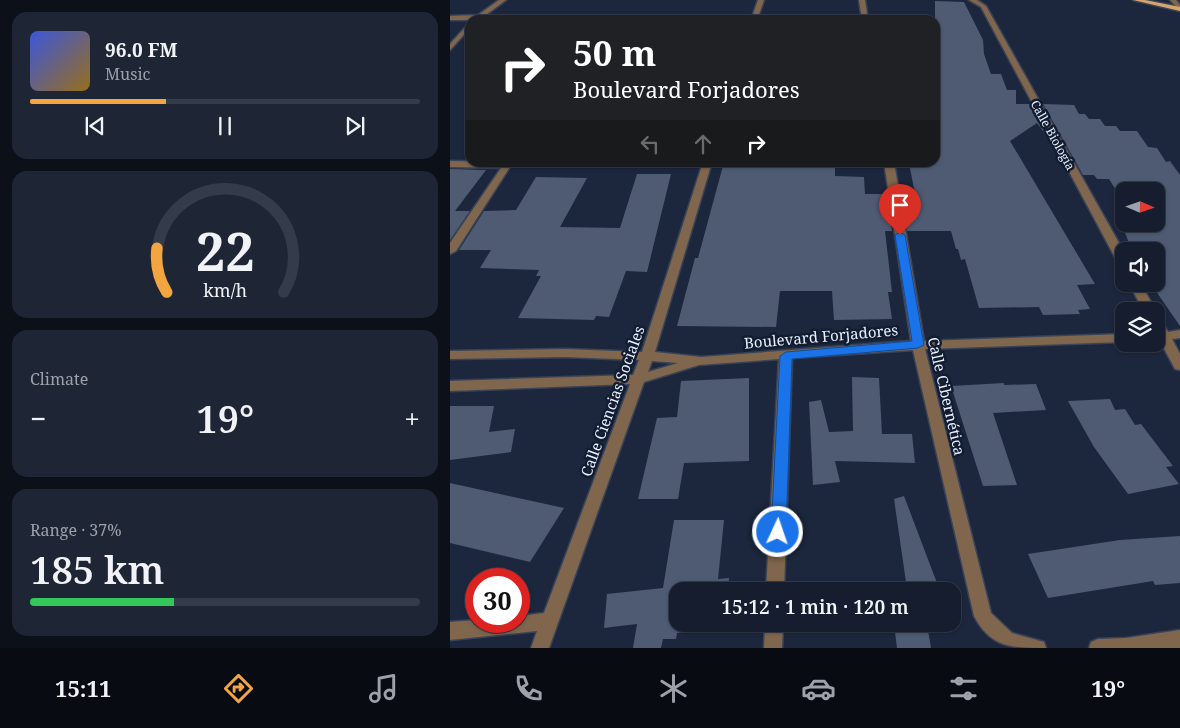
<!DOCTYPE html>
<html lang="en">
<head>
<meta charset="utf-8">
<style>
	:root { --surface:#151d2e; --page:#1e2636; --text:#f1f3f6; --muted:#9da2aa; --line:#343b4a; --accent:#f2a541 }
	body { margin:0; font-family:"Noto Serif",serif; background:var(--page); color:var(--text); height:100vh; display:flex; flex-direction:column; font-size:19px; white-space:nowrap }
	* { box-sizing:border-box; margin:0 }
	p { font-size:16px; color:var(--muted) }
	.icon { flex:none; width:28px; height:28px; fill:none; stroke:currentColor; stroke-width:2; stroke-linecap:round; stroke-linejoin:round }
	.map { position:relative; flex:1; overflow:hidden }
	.details { display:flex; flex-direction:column; gap:12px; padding:12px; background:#0c1019; width:450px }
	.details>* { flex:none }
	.guide { position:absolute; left:15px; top:15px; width:475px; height:152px; border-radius:15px; box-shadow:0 1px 4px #0004,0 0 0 1px var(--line); background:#202124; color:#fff; overflow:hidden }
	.needle { width:32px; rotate:92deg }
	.buttons { position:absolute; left:665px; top:182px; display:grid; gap:10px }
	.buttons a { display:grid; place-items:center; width:50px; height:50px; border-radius:10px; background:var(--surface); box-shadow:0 1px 4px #0004,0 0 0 1px var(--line); font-size:25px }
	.speed { position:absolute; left:15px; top:568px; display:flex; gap:10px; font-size:25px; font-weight:700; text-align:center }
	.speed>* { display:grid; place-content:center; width:65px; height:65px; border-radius:50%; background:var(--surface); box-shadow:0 1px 4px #0004,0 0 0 1px var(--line); line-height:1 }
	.speed .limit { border:8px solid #d22; background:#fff; color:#111 }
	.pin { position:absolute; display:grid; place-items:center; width:42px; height:42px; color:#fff; margin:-51px -21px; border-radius:50% 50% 50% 0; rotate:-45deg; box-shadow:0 0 5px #0007 }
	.pin .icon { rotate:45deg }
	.me { position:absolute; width:55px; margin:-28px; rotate:3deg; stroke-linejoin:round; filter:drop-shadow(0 0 4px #0008) }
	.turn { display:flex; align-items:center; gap:18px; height:105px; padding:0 25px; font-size:22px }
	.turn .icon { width:65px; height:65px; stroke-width:2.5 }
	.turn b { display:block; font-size:35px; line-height:42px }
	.lanes { display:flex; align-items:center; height:48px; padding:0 25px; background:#0003; justify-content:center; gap:25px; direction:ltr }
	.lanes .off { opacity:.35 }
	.big { font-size:38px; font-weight:600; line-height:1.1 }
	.details .card { flex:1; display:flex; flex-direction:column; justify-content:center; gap:8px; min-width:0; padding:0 18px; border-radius:15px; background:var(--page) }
	.details .dial { align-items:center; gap:0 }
	.dial svg { height:130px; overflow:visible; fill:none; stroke:var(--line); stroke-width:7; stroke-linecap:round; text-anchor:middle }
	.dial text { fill:var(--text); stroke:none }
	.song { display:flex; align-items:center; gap:15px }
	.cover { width:60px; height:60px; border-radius:8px; background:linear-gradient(135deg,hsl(230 70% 55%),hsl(40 70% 35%)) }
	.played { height:5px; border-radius:2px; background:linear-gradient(90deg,var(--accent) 35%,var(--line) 35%) }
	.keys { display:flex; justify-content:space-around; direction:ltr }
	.heat { display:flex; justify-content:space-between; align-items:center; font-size:28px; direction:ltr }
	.charge { height:8px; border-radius:4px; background:linear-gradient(90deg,#34c759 37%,var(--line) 0) }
	.trip { position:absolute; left:219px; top:582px; width:292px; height:50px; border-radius:15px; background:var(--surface); box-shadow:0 1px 4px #0004,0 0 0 1px var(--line); font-weight:600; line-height:50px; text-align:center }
	.tab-bar { display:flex; height:80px; justify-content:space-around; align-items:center; background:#080c12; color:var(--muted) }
	.tab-bar .icon { width:35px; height:35px }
	.tab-bar .selected { color:var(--accent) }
	.tab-bar b { font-size:22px; color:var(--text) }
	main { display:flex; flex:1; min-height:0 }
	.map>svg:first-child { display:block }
</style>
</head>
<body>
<main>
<section class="details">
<div class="card">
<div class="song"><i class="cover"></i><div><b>96.0 FM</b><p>Music</p></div></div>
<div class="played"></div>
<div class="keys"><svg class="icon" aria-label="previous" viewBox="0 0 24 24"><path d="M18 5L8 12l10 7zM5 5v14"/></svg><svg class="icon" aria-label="pause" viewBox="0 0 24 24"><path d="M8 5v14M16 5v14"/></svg><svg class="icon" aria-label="next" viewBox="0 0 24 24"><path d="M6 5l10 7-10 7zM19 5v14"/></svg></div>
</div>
<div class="card dial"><svg viewBox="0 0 100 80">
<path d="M14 69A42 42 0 1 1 86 69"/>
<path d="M14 69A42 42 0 0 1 8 42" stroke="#f2a541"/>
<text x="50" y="56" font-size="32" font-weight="700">22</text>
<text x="50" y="72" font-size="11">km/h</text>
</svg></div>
<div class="card"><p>Climate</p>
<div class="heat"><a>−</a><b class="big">19°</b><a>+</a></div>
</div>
<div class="card"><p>Range · 37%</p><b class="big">185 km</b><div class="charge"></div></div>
</section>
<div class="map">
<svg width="730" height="648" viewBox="0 0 730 648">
	<rect width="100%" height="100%" fill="#1c273d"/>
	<g fill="#4e5b73">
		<polygon points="485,1 514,2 533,40 534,54 541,74 551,74 557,90 566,90 566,104 581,104 603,145 587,123 560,141 645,284 627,285 640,309 628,310 630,314 593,315 589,307 529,308 515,259 511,260 508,249 506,249 501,231 457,231 451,194 465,194 459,163 485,163"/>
		<polygon points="593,104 624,105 629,114 635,114 639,119 650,119 655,126 666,126 670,131 687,131 698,147 707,148 716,162 720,161 730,175 730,326 701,284 706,284 706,251 682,251 674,230 691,231 687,224 706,224 706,191 674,191 674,203 659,179 647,179 644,175 633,175"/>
		<polygon points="274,162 385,162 385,176 414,177 415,194 437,194 442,231 435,231 442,292 438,292 442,319 384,320 382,291 330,291 326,327 227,326 245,258 248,258"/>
		<polygon points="0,169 36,170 5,211 20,211 0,240"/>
		<polygon points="187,174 221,174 197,272 176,271 159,317 146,316 144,320 68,318 91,276 86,276 89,270 30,268 41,250 9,250 34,211 66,210 86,177 137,178 110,227 170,228"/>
		<polygon points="402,377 429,378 432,434 462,434 465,463 385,461 390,482 363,485 359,402 371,400 379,432 403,431"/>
		<polygon points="299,378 299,461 234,463 228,499 188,499 207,418 227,417 231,381"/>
		<polygon points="554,383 554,385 586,384 596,410 543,413 567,485 533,486 501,386"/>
		<polygon points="660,399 665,410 675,409 685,425 691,424 723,466 716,467 729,484 678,494 644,447 618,401"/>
		<polygon points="0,406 44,406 39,432 65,429 61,452 0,460"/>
		<polygon points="0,483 114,508 80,562 0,543"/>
		<polygon points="454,496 490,591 440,591 439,582 456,582 444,499"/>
		<polygon points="224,520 274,520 268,579 279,578 278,591 228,591 228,624 276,624 276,630 227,633 226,639 213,639 211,648 183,648 187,624 154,628 157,594 213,588"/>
		<polygon points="730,536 730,583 705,585 703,581 598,598 578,554 670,540"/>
		<polygon points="444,624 477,624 481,648 447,648"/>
	</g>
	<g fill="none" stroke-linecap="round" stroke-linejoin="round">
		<g stroke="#394358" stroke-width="3">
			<g id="minor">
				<polygon points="49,0 56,0 29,20 0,20 0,16 28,15"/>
				<polygon points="308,0 314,0 307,20 301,20"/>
				<polygon points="409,0 415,0 418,20 412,20"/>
				<polygon points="519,0 527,0 536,6 674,252 674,266 668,263 531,7"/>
				<polygon points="720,0 726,0 730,5 730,11"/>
				<polygon points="175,18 193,18 196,20 172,20"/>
				<polygon points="20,22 20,28 0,50 0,44"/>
				<polygon points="0,161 63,162 6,251 0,254 0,243 51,168 0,167"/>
				<path d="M253,162H262L205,352L251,357L461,341L434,162H444L474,341L674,334V342L475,349L541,613L562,633L594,642L596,648C562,648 541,648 524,616L463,350L342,358L334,591H316L329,359L249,365L194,382L99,648H81L87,631L0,640V622L26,620L69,621V616L94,613L180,384L0,391V381L183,375L189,360L115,357L0,359V351L115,349L192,352ZM202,361L228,363L198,372Z"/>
				<polygon points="679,284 691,284 706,311 694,311"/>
				<polygon points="706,318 710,319 718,332 730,330 730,338 722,339 730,354 730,370 725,369 710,341 706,341"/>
				<polygon points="315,624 333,624 332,648 314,648"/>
				<polygon points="730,630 730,648 639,648 641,642 648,639 676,638"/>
			</g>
		</g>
		<g stroke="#394358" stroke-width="3">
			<polygon id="major" points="683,0 695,0 730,7 730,11"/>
		</g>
		<use href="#minor" fill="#7f664c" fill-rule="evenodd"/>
		<use href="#major" fill="#d7a56c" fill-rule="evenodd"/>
	</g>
	<polygon fill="#1a73e8" stroke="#114b97" points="450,232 455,235 474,345 468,348 342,359 336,532 333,537 328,539 323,537 321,532 330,356 336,352 462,341 445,235"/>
	<g text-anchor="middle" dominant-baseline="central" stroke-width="5" stroke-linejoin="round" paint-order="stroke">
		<g font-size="12" fill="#e8f0ff" stroke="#131d32">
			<text transform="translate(603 135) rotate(61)">Calle Biología</text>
		</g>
		<g font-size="15" fill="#e8f0ff" stroke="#131d32">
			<text transform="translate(371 336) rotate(-5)">Boulevard Forjadores</text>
			<text transform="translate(497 396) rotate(77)">Calle Cibernética</text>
			<text transform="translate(162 401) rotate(-70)">Calle Ciencias Sociales</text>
		</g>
	</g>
</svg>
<div class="buttons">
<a><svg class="needle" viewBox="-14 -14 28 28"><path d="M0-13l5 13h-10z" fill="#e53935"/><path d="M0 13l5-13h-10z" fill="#9da2aa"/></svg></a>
<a><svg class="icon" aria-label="sound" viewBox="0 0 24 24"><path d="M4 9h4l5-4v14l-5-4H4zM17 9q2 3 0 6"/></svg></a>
<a><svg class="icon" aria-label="layers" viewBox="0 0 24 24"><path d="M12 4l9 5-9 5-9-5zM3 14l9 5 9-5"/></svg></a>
</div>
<div class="speed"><div class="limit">30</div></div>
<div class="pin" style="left:450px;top:235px;background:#d93025"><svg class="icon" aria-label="arrive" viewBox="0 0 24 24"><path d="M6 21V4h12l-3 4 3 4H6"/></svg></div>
<svg class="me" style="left:328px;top:532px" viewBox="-20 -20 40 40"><circle r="17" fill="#1a73e8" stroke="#fff" stroke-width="3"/><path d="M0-11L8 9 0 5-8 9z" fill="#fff"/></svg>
<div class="trip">15:12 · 1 min · 120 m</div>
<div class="guide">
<div class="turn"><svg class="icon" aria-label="right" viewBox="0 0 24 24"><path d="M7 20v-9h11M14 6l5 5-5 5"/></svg><div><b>50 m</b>Boulevard Forjadores</div></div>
<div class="lanes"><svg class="icon off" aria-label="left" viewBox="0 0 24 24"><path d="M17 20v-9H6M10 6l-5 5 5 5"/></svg><svg class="icon off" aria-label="ahead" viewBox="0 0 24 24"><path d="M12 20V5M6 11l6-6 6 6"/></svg><svg class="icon" aria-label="right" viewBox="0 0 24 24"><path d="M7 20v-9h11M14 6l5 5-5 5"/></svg></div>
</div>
</div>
</main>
<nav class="tab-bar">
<b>15:11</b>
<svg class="icon selected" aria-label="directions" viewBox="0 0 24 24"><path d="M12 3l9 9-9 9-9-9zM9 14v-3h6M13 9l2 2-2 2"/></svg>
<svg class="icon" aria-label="music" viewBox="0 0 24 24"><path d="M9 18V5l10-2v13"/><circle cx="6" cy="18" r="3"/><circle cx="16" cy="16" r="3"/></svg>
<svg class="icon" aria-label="phone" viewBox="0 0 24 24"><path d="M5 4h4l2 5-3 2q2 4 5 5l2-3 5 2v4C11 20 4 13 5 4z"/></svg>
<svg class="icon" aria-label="climate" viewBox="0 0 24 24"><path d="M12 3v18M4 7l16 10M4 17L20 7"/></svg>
<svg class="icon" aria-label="car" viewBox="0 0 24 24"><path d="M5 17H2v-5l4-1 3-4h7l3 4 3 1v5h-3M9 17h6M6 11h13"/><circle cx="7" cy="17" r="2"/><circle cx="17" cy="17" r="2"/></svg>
<svg class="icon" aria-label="filters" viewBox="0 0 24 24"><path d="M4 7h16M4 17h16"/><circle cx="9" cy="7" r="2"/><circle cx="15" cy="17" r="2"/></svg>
<b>19°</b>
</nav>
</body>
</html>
